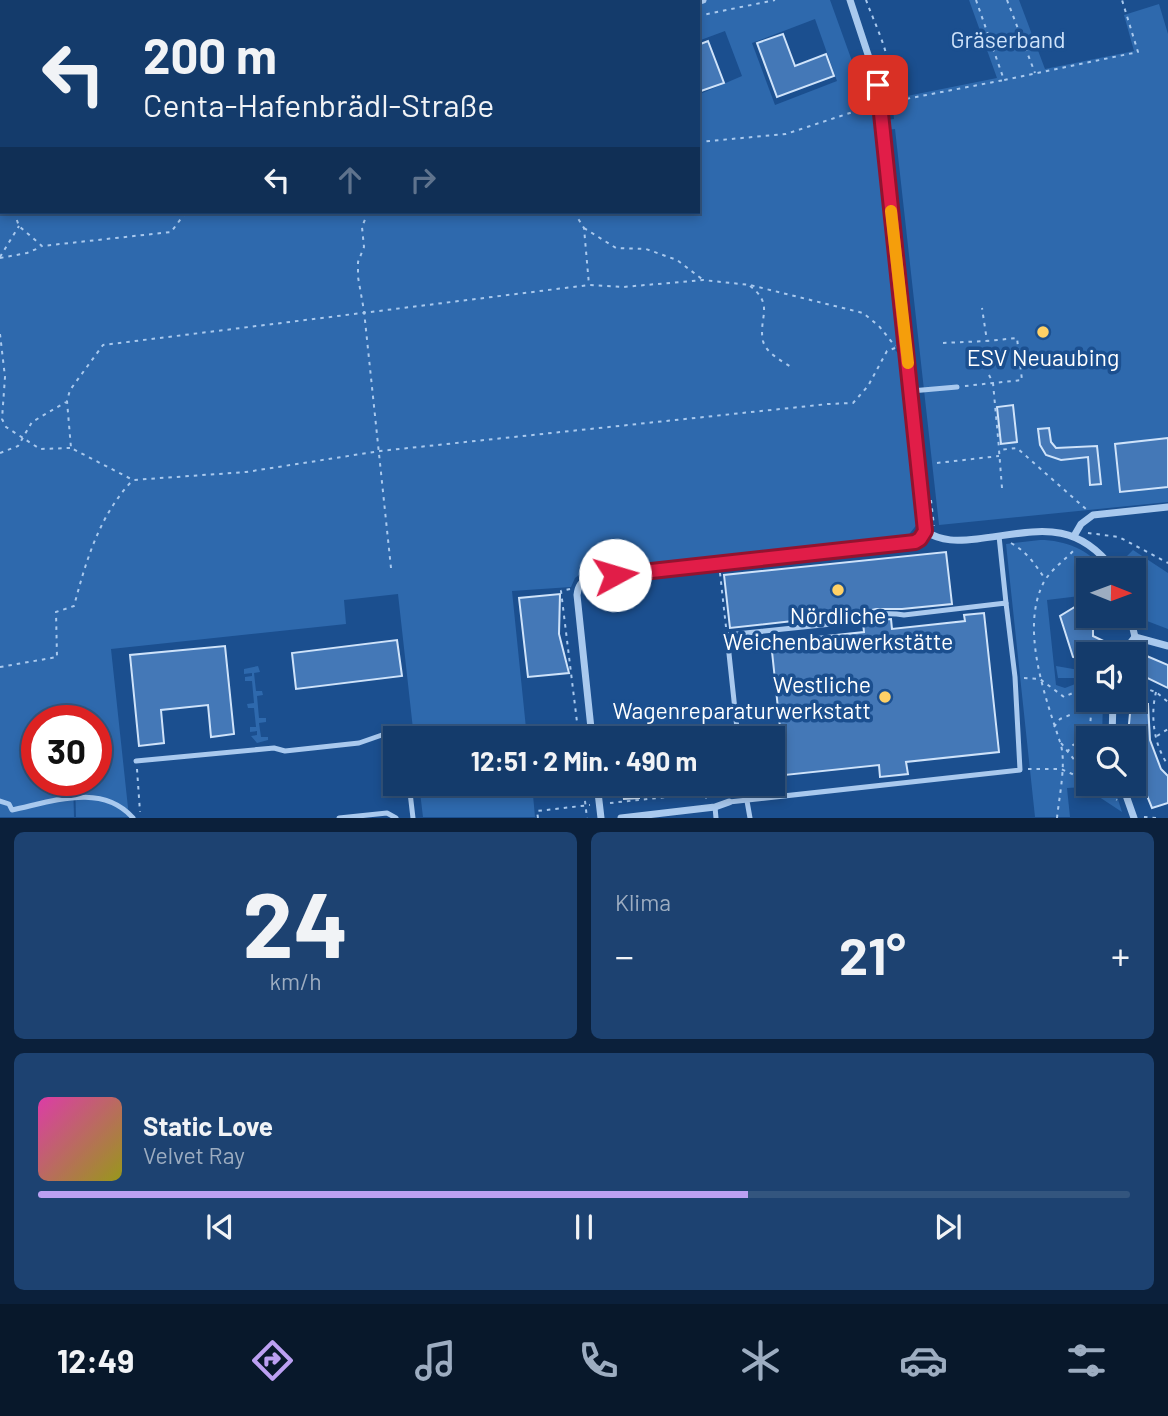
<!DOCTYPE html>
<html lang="de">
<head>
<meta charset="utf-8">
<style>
	:root { --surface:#143b6b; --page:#1d4271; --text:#f1f3f6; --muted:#9dadc1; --line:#33557e; --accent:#bca0f2 }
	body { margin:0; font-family:Barlow,sans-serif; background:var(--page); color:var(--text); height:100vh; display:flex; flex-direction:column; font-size:26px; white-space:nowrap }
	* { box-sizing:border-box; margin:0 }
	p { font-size:23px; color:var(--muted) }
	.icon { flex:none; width:38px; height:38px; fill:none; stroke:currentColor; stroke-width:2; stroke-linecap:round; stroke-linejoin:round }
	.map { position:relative; height:818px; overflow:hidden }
	.details { display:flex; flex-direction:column; gap:14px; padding:14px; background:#0b203b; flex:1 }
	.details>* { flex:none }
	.guide { position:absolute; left:0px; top:0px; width:700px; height:214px; box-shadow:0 4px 10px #0003,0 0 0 2px var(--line); background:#143b6b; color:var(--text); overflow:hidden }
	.needle { width:46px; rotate:91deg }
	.tools { position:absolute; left:1076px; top:558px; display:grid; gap:14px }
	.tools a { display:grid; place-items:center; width:70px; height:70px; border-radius:0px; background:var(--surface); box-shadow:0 4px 10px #0003,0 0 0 2px var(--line); font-size:35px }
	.speed { position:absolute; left:21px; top:705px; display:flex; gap:14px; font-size:35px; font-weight:700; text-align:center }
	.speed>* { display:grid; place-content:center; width:91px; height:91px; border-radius:50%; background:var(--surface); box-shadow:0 4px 10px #0003,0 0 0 2px var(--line); line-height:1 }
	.speed .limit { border:10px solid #d22; background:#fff; color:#111 }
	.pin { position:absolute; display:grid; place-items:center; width:60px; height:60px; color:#fff; margin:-30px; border-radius:14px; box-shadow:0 4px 10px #0006 }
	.me { position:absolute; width:77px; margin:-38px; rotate:84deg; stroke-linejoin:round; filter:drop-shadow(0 0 5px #0008) }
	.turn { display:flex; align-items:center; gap:24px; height:147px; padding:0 28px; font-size:32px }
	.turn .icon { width:91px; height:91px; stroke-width:2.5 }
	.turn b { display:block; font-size:49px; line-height:60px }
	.lanes { display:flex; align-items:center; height:66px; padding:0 28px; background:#0003; justify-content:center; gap:35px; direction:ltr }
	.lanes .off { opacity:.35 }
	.big { font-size:52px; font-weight:700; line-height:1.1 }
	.details .tile { flex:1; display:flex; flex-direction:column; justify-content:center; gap:10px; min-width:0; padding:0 24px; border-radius:10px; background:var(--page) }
	.details .dial { align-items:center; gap:0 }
	.dial b { font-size:91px; line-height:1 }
	.song { display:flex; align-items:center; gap:21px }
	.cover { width:84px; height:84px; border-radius:10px; background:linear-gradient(135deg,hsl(320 70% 55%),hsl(60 70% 35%)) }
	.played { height:7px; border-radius:4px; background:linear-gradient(90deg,var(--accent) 65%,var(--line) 65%) }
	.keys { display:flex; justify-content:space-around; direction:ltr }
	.heat { display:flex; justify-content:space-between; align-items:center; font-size:38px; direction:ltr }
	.details .tiles { flex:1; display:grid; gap:14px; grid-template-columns:1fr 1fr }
	.tile:last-child { grid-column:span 2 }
	.trip { position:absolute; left:383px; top:726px; width:402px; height:70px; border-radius:0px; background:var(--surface); box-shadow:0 4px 10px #0003,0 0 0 2px var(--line); font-weight:700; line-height:70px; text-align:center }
	.menu { display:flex; height:112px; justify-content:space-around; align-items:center; background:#08182b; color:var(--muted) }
	.menu .icon { width:49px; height:49px }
	.menu .on { color:var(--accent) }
	.menu b { font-size:32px; color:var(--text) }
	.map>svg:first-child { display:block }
</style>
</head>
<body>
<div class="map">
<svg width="1168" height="818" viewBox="0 0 1168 818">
	<rect width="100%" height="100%" fill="#1b4f8f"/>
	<g fill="#2e69ad" fill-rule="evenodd">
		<path d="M584,0H830L866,100L873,99L875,121L894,119L892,99L997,78L969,0H1019L1045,69L1134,51L1124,15L1159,4L1168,34V502L939,525L895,129L876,131L899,345L895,350L901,356L918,523L907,537L583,572L575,578L571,587L512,591L527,738H414L398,594L344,600L346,624L111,649L129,817H76L75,781L96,780V721H69L68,709V721H37V780L73,781L74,817H0V182L2,212H698V92L700,94L742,76L725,31L698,41V2ZM815,19L837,81L775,105L752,43Z"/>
		<path d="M1040,540C1065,540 1090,550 1104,570H1088V595L1047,600L1056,685L1065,688L1088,679V700H1103L1102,738H1088V784H1113L1122,812L1084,787L1067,788L1070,817H1035L1006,544Z"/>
		<polygon points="1133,550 1168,573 1168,629 1147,621 1139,587 1126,557"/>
		<polygon points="258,666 260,672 254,673 256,691 262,691 263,695 257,696 259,718 266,718 266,722 259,723 261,737 268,737 268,740 257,743 251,736 257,735 257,731 250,732 250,727 256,727 254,708 248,708 247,704 254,703 252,681 245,681 245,677 252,676 252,673 244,674 244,669"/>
		<polygon points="1056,666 1079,670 1079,678 1058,678"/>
		<polygon points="419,784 532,784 535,817 423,817"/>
	</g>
	<g fill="#4478b7" stroke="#cfe3fa" stroke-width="2">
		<polygon points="783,34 795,66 826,54 834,76 777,97 757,43"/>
		<polygon points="708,41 724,83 698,92 698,45"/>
		<polygon points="1013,405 1017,442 1001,444 997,407"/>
		<polygon points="1049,428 1051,442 1056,448 1097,446 1101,484 1090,485 1088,457 1061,460 1046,455 1040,445 1038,429"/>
		<polygon points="1168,438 1168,487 1120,492 1115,444"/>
		<polygon points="946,552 952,604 902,609 876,609 855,614 730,628 724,575"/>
		<polygon points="560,594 559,634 569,673 528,677 519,598"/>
		<polygon points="1078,605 1093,626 1093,636 1112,645 1109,654 1088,654 1088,661 1073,657 1060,616"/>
		<polygon points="984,613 999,752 906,762 908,774 880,777 879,765 785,775 771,642 864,632 863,622 877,620 891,619 892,629 965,621 964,615"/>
		<polygon points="397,640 402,676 296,689 292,653"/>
		<polygon points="225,646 234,734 211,737 208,705 161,710 164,743 139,746 130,655"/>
		<polygon points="1142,654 1168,665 1168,688 1137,673"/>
		<polygon points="1131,703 1148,704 1150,740 1161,769 1168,776 1168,803 1152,808 1134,764 1134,738 1130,738 1129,724"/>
		<polygon points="541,784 567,784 567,790 542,792"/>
		<polygon points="609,784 638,784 639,798 624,799 623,793 610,794"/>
	</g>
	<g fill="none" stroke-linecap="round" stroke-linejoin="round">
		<g stroke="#a9c9ee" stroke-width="2" stroke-dasharray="3.5 5" stroke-linecap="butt">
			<polyline points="247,0 248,2"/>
			<polyline points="469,0 470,2"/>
			<polyline points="497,0 498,2"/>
			<polyline points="591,0 592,2"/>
			<polyline points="639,0 640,2"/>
			<path d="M866,0C877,30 895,62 889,94"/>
			<polyline points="976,0 1004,80 1138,52 1122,0"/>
			<polyline points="1007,0 1035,73"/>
			<polyline points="218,2 221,0"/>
			<polyline points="626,2 635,0"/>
			<polyline points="698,16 775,0"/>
			<polyline points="890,102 1004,80"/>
			<polyline points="698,142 786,134 871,106"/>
			<polyline points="0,176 2,180"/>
			<polyline points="14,212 19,226 42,246 171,232 186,212"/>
			<polyline points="368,212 362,227 364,247 358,262 358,277 364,311 391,568"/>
			<polyline points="574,212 584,228 589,285"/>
			<polyline points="584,228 616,248 646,249 677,260 702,279"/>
			<polyline points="0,257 19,226"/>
			<polyline points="0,258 27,253 41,247"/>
			<path d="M750,286C775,305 758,318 763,341C766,353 782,361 791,367"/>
			<polyline points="0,334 5,377 2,419 6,427 40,449 70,448"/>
			<polyline points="943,343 986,341"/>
			<polyline points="895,348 887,351 868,386 853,403 828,404 380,451 246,472 133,480 71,448 67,401 70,390 103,345 589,285 623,287 703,280 750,285 863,313 879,326 895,346"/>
			<polyline points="989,375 993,383 999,448"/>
			<polyline points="965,386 1022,380 1017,338 987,341 982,308"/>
			<polyline points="0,453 18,446 32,422 66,402"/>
			<polyline points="937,463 999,456"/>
			<polyline points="1002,488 999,450 1017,448 1087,510"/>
			<polyline points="931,500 934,526"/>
			<polyline points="1088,533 1119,537 1168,563"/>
			<path d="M1011,543C1027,552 1035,564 1045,579"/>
			<polyline points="720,573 726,627"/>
			<polyline points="570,589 561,591 577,722"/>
			<path d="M0,667L57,657L56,612L74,606C86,561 99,516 132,481"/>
			<polyline points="1024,678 1040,679 1064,697 1088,686"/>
			<polyline points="1134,685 1156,692 1168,702"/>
			<path d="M1156,692C1150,716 1154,745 1168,765"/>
			<polyline points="1054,727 1060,719 1092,706"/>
			<polyline points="1157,736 1168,729"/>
			<polyline points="1089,738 1092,703"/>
			<polyline points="1061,743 1088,777"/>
			<polyline points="1067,752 1073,745 1088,739"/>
			<polyline points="137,769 140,812"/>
			<polyline points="1028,769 1061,769 1088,781"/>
			<polyline points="583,784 587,818"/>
			<polyline points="1096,784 1117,800"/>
			<polyline points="610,803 706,793 706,799"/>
			<polyline points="1144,817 1157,818"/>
			<polyline points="538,818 537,811 590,805"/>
			<path d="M1057,818C1059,797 1067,762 1060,742C1045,696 1019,626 1045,580C1053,568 1065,560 1075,549"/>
		</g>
		<g stroke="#a9c9ee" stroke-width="5">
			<polyline points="446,0 446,2"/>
			<polyline points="234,2 236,0"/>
			<polyline points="0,158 2,158"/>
			<polyline points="911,391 957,387"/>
			<polyline points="999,536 1006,603"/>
			<polyline points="569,732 591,728"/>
			<polyline points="136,761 274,748 285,751 359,743 382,735 403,733 404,738"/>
			<polyline points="409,784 413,818"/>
			<polyline points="744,784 750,818"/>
			<path d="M0,801L9,804L12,810C51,802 102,782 133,818"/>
			<path d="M729,802L1020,770L1015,677L1006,603L904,615C888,612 865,614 851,622L727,635L738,738"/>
			<polyline points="715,807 716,818"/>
			<polyline points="339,818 387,813 396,818"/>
		</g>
		<g stroke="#a9c9ee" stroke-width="7">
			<polyline points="480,0 480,2"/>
			<polyline points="850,0 878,85 925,531"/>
			<polyline points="694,2 703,0"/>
			<path d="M925,531C942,542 958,541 977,539C1035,532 1074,517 1114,570"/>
			<polyline points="1074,536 1081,524 1093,515 1168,507"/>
			<polyline points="1130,616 1135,637"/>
			<polyline points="1135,637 1168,646"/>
			<polyline points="1122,654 1135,637"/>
			<path d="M592,738L577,595C578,586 581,582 589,577L915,542L921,539L925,531"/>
			<polyline points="1112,738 1113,700"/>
			<polyline points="597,784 601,818"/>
			<polyline points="1122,784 1134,818"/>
			<polyline points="621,818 715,807 729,802"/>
		</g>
	</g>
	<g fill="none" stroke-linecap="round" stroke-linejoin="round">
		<g stroke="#92132f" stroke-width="18">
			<polyline id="route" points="615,575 915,542 920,539 925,531 878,85"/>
		</g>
		<use href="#route" stroke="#e11d48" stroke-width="12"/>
		<polyline stroke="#f59e0b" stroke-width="12" points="891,211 908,363"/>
	</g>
	<g fill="#ffd166" stroke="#1b4f8f" stroke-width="2.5">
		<circle cx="1043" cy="332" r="7"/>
		<circle cx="838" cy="590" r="7"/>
		<circle cx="885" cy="697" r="7"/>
	</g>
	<g text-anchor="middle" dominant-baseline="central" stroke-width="7" stroke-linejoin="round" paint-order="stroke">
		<g font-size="23" fill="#cfe3fa" stroke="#1b4f8f">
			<text x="1008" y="39">Gräserband</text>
		</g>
		<g font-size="23" fill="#fff" stroke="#1b4f8f">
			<text x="1043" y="357">ESV Neuaubing</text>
			<text x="838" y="615">Nördliche<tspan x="838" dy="26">Weichenbauwerkstätte</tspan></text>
			<text x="871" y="684" text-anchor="end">Westliche<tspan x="871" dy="26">Wagenreparaturwerkstatt</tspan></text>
		</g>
	</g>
</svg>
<div class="tools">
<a><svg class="needle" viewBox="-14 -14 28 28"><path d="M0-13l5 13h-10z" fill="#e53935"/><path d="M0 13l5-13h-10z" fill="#9dadc1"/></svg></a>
<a><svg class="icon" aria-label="sound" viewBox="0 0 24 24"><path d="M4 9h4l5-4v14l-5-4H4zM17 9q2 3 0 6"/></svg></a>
<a><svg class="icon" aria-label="search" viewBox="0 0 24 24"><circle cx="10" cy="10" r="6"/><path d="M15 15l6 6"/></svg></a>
</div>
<div class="speed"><div class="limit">30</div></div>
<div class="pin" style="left:878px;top:85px;background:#d93025"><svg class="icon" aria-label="arrive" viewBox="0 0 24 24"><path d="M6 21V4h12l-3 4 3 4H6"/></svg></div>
<svg class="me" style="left:615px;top:575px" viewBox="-20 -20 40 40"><circle r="19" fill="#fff"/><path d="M0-13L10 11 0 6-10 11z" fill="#e11d48"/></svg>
<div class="trip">12:51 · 2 Min. · 490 m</div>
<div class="guide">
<div class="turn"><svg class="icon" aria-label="left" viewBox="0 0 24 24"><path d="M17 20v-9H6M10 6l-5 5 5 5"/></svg><div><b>200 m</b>Centa-Hafenbrädl-Straße</div></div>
<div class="lanes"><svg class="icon" aria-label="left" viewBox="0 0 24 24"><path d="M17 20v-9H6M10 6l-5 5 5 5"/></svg><svg class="icon off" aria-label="ahead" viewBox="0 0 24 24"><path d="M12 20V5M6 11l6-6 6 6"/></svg><svg class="icon off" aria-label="right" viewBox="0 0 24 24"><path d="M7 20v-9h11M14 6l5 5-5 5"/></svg></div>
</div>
</div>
<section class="details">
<div class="tiles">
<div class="tile dial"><b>24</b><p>km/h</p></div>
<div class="tile"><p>Klima</p>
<div class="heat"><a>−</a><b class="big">21°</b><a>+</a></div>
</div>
<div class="tile">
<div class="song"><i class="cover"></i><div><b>Static Love</b><p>Velvet Ray</p></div></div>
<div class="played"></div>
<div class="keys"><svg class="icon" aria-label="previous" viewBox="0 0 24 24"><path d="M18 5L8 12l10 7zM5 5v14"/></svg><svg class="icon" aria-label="pause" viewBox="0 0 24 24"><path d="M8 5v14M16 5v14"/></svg><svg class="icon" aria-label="next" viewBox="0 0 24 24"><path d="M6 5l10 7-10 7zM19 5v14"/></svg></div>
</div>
</div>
</section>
<nav class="menu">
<b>12:49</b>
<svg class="icon on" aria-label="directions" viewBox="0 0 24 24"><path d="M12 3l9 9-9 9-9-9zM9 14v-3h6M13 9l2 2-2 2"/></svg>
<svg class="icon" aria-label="music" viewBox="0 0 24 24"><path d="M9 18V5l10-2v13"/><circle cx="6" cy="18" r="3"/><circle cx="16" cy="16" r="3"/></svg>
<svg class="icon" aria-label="phone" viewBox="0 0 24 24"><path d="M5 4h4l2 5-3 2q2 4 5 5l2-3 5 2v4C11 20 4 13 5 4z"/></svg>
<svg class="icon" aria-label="climate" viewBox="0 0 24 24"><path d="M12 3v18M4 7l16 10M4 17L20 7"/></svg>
<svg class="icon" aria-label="car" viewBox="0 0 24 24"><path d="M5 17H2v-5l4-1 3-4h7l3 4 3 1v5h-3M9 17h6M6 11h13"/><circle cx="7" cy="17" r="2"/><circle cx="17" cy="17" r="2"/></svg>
<svg class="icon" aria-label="filters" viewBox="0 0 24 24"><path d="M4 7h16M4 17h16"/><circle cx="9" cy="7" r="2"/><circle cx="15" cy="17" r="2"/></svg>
</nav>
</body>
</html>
